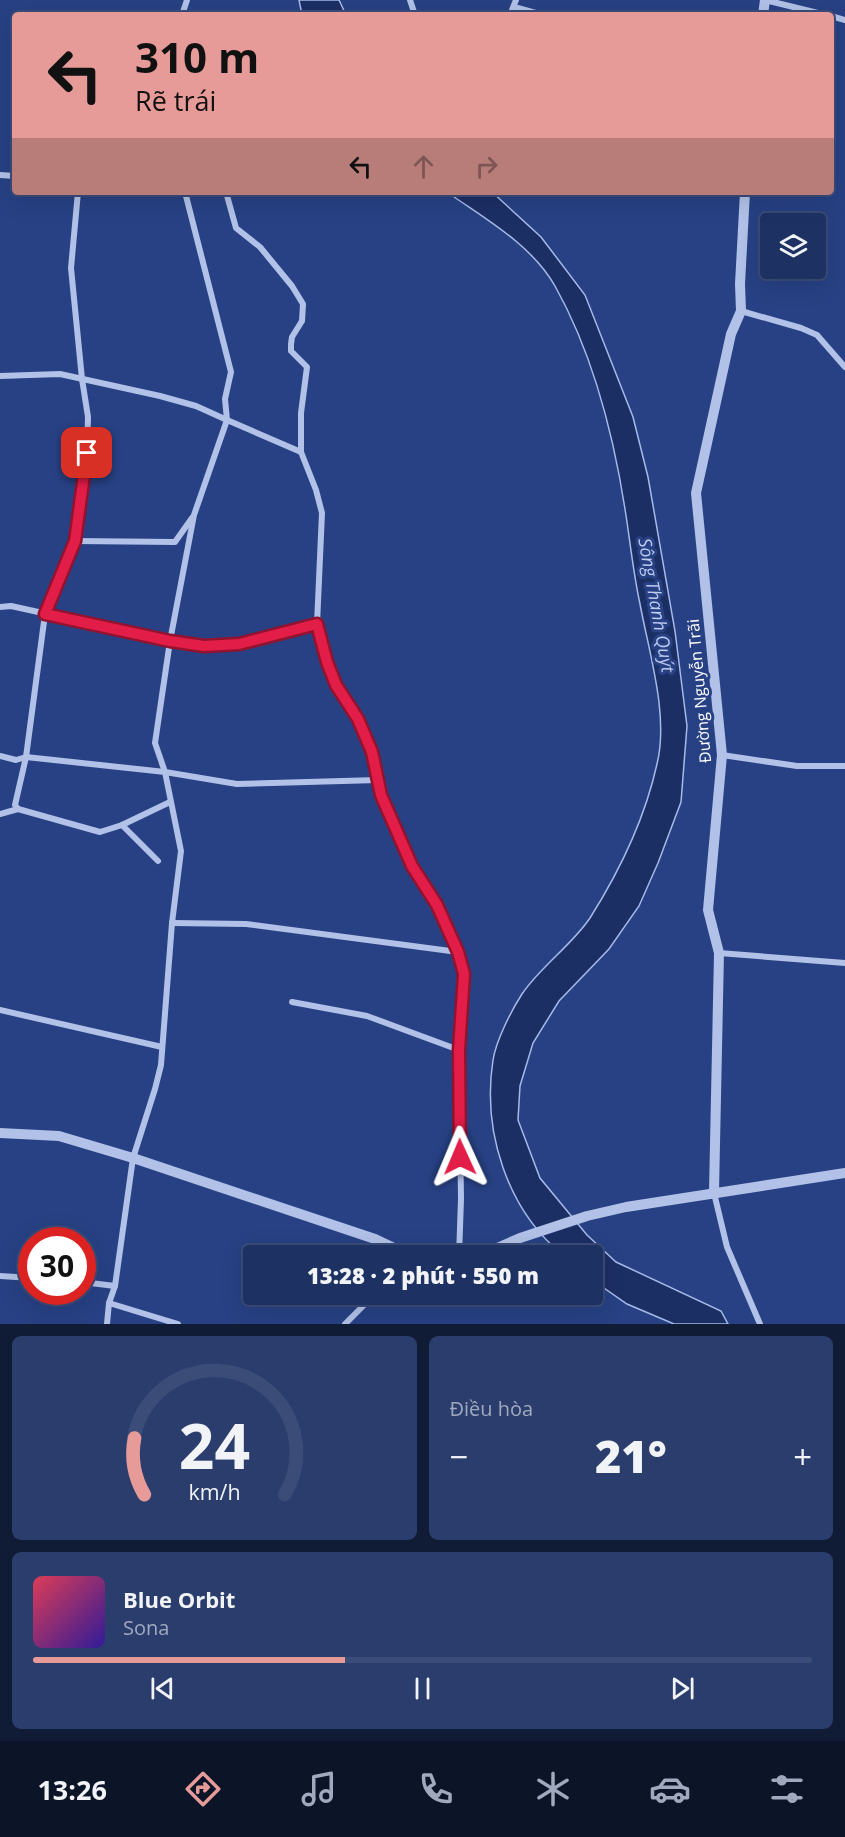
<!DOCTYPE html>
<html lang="vi">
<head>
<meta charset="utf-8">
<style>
	:root { --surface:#1d3163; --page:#2a3d6c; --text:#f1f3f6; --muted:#a0a9be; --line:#3b4c78; --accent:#e69b98 }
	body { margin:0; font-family:"Open Sans",sans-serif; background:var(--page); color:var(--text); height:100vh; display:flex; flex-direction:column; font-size:22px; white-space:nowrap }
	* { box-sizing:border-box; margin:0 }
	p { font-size:20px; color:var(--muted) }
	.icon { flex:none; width:33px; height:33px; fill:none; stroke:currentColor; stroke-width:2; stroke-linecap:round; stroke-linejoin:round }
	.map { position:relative; height:1324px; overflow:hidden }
	.panel { display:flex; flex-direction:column; gap:12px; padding:12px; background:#101b36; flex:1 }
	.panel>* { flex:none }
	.top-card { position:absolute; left:12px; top:12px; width:822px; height:183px; border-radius:6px; box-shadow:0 6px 24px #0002,0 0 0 2px var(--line); background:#e69b98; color:#111; overflow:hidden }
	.tools { position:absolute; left:760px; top:213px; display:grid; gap:12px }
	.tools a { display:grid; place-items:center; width:66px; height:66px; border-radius:6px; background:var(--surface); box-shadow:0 6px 24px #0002,0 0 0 2px var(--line); font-size:30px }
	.speed { position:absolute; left:18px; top:1227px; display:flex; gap:12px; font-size:30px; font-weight:700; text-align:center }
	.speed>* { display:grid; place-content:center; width:78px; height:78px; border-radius:50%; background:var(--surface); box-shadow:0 6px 24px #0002,0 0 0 2px var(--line); line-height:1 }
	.speed .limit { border:9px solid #d22; background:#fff; color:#111 }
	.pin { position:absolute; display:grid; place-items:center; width:51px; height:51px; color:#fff; margin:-26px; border-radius:12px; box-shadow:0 3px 9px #0006 }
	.me { position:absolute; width:66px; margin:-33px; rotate:359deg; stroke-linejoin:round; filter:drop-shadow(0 0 4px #0008) }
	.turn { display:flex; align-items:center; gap:21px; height:126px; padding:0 24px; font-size:27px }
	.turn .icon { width:78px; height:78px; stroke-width:2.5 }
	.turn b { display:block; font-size:42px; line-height:51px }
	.lanes { display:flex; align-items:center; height:57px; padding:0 24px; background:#0003; justify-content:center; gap:30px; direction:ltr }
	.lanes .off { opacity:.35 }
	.big { font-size:45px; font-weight:800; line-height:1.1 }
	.panel .card { flex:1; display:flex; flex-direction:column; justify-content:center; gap:9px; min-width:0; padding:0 21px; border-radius:9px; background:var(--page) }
	.panel .dial { align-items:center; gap:0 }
	.dial svg { height:156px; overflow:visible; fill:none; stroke:var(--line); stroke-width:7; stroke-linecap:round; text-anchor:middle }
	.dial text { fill:var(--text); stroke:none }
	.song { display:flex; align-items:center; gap:18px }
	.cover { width:72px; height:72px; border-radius:9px; background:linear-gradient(135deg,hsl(350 70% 55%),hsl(250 70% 35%)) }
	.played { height:6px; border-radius:3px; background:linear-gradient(90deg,var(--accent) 40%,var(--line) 40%) }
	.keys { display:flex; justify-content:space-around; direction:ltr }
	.heat { display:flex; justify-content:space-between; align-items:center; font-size:33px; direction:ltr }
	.panel .tiles { flex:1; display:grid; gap:12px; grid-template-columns:1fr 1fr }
	.card:last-child { grid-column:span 2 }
	.trip { position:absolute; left:243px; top:1245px; width:360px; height:60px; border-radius:6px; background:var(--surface); box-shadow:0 6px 24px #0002,0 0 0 2px var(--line); font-weight:800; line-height:60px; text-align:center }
	.tab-bar { display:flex; height:96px; justify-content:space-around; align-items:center; background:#0c1428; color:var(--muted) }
	.tab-bar .icon { width:42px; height:42px }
	.tab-bar .selected { color:var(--accent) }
	.tab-bar b { font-size:27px; color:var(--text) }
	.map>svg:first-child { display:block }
</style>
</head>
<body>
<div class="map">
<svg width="845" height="1324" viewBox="0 0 845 1324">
	<rect width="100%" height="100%" fill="#274184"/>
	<g fill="#1c2f65" stroke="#a6bae8" stroke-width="1.5">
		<polygon points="299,0 339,0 346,15 302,15"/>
		<path d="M447,192H492L541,237L585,295L633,417L648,477L675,631L687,726L681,802L658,863L639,906L609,949L559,1001L533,1043L520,1086L518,1120L540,1178L587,1235L616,1262L721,1311L728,1324H674L627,1304L594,1281L592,1256L563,1255C507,1210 482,1131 493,1060C496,1041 511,1011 522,994C541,966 571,946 590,918C619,872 645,818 657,764C669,715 649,653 640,604C633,572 630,540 625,509C613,432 593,354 555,286C531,244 485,219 447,192Z"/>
	</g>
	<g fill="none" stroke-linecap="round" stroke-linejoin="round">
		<g stroke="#b1c1e7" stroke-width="6">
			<polyline points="410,0 415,15"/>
			<polyline points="765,0 826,15"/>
			<polyline points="514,7 543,15"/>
			<polyline points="182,15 187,0"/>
			<polyline points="510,15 516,0"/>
			<polyline points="831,16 845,20"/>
			<polyline points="0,175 15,176"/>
			<polyline points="78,192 71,268 82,379 88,417 87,453 75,541 45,614 26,757 15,805 18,809 100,832 122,825 170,802"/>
			<polyline points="185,192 231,372 225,399 227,420 301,452"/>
			<polyline points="226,192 236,228 260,247 292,286 303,304 302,321 292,337 291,344 291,351 307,367 301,413 301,452 316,490 322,513 317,624 327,662 336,685 358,719 372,752 381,795 412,866 437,905 458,952 464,974 459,1050 461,1199 459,1256"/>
			<polyline points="741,311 801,328 817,335 845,367"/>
			<polyline points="0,376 60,374 160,396 196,406 227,420 194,515 170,641 155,743 165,772 181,851 172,923 161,1065 155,1089 133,1158 115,1286 109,1303 107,1324"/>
			<polyline points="75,541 175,542 192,518"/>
			<polyline points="0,607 11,606 170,641 204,646 239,644 317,624"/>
			<polyline points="722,755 797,766 845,766"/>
			<polyline points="0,756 16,760 26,757 165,772 237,784 378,780"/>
			<polyline points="0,814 18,809"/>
			<polyline points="122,825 158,861"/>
			<polyline points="172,923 246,924 458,952"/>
			<polyline points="719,953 845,963"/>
			<polyline points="292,1002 367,1016 459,1050"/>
			<polyline points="0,1010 162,1047"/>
			<polyline points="714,1193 727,1247 760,1324"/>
			<polyline points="0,1276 32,1278"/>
			<polyline points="82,1282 115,1286"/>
			<polyline points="109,1303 178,1324"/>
			<polyline points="345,1324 375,1294"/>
		</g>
		<g stroke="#b1c1e7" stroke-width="10">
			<polyline points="763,15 765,0"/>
			<polyline points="0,1133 59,1136 133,1158 375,1239 411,1256"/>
			<polyline points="714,1192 719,953 708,910 722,755 696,493 731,334 741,311 740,284 745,192"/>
			<polyline points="479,1256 520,1238 587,1216 626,1207 845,1173"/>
		</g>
	</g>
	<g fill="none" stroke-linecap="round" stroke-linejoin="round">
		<g stroke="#92132f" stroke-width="15">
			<polyline id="route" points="87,453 75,541 45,614 170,641 204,646 239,644 317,624 327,662 336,685 358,719 372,752 381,795 412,866 437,905 458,952 464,974 459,1050 460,1157"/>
		</g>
		<use href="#route" stroke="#e11d48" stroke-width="10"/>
	</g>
	<g text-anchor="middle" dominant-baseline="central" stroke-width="6" stroke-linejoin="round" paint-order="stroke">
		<g font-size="16" fill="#fff" stroke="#274184">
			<text transform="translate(699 691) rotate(-95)">Đường Nguyễn Trãi</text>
		</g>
		<g font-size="18" font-style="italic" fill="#bdcbef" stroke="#274184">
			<text transform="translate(657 605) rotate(80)">Sông Thanh Quýt</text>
		</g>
	</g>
</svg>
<div class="tools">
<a><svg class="icon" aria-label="layers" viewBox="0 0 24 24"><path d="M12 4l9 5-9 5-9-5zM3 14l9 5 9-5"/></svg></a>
</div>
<div class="speed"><div class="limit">30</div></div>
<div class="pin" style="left:87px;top:453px;background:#d93025"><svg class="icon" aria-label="arrive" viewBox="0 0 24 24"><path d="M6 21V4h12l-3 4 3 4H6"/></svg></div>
<svg class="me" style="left:460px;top:1157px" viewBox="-20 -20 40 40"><path d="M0-17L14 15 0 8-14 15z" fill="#e11d48" stroke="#fff" stroke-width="4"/></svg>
<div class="trip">13:28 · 2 phút · 550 m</div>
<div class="top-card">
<div class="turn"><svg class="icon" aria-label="left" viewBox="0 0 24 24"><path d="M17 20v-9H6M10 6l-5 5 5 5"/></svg><div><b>310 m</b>Rẽ trái</div></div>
<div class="lanes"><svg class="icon" aria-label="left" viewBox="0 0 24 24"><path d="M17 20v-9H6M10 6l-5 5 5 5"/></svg><svg class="icon off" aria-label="ahead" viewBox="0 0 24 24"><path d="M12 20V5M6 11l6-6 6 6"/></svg><svg class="icon off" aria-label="right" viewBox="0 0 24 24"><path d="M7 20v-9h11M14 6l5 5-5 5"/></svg></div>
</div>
</div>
<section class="panel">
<div class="tiles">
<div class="card dial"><svg viewBox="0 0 100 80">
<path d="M14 69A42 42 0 1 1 86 69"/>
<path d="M14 69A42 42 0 0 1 9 40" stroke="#e69b98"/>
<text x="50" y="56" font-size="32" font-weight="700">24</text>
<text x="50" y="72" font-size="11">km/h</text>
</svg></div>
<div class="card"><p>Điều hòa</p>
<div class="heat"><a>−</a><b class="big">21°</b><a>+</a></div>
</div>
<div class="card">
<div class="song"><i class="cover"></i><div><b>Blue Orbit</b><p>Sona</p></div></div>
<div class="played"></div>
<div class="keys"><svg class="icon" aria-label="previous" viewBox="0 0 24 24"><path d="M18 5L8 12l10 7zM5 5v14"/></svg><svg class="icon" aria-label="pause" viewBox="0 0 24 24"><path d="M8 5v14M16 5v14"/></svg><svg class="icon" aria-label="next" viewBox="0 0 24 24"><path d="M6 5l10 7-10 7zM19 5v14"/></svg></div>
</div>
</div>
</section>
<nav class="tab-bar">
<b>13:26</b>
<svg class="icon selected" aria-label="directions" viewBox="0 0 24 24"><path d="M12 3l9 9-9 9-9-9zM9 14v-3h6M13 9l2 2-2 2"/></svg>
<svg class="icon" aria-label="music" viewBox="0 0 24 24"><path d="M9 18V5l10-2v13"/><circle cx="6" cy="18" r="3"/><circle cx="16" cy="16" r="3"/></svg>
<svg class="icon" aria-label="phone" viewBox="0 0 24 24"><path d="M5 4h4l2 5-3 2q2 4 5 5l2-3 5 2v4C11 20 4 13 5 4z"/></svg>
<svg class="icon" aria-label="climate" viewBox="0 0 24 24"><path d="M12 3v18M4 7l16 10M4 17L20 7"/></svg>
<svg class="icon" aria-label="car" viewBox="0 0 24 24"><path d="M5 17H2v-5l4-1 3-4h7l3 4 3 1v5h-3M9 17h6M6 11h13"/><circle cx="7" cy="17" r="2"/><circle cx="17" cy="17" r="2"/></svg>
<svg class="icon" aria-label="filters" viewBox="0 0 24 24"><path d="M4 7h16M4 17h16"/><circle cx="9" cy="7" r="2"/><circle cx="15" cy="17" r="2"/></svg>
</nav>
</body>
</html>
